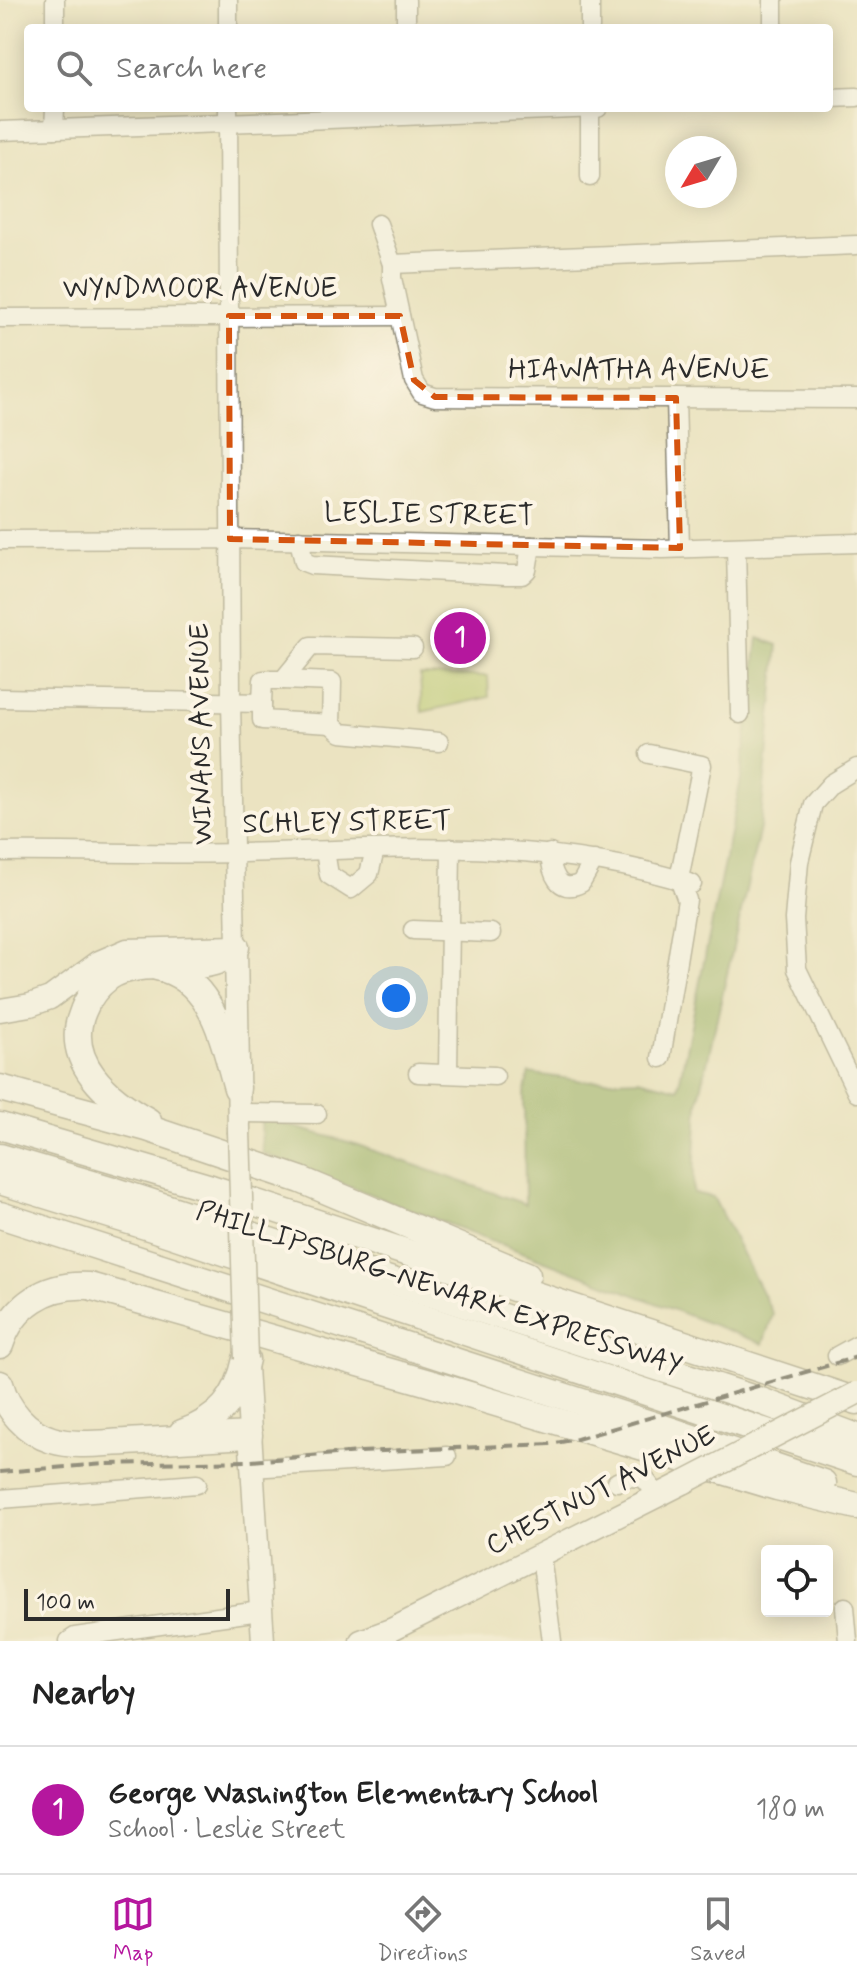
<!DOCTYPE html>
<html lang="en">
<head>
<meta charset="utf-8">
<style>
  :root { --surface:#fff; --page:#f2f2f2; --text:#222; --muted:#767676; --line:#e0e0e0; --accent:#b5179e }
  body { margin:0; font-family:Mynerve,sans-serif; background:var(--page); color:var(--text) }
  .controls { position:absolute; right:24px; bottom:24px; display:grid; overflow:hidden; border-radius:8px; box-shadow:0 4px 20px #0003 }
  .controls button { width:72px; height:72px; display:grid; place-items:center; padding:0; border:0; border-bottom:2px solid var(--line); background:var(--surface); color:var(--text); font:40px sans-serif }
  .compass { position:absolute; left:665px; top:136px; width:72px; height:72px; border-radius:50%; background:var(--surface); box-shadow:0 4px 20px #0003; rotate:232deg }
  .scale { position:absolute; left:24px; bottom:20px; width:206px; box-sizing:border-box; padding-left:8px; border:4px solid #2b2b2b; border-top:0; font-size:22px; line-height:28px; white-space:nowrap; color:#2b2b2b; -webkit-text-stroke:6px #fcf5e5; paint-order:stroke }
  .you { position:absolute; left:396px; top:998px; width:28px; height:28px; margin:-20px; border:6px solid #fff; border-radius:50%; background:#1a73e8; box-shadow:0 0 0 12px #1a73e833 }
  .badge { display:grid; place-items:center; width:52px; height:52px; border-radius:50%; background:var(--accent); color:#fff; font-size:26px; font-weight:700 }
  .pin { position:absolute; translate:-50% -50%; border:4px solid #fff; box-shadow:0 2px 8px #0006 }
  .list { margin:0; padding:0; list-style:none }
  h2 { display:flex; justify-content:space-between; align-items:center; height:104px; margin:0; padding:0 32px; font-size:34px }
  h2 small { font-size:26px; font-weight:400; color:var(--muted) }
  .list li { display:grid; grid-template-columns:52px 1fr auto; gap:24px; align-items:center; box-sizing:border-box; height:128px; padding:0 32px; border-top:2px solid var(--line) }
  .list b { display:block; font-size:30px; white-space:nowrap }
  .list p { margin:0; font-size:26px; white-space:nowrap; color:var(--muted) }
  .list em { font-size:26px; font-style:normal; color:var(--muted) }
  .icon { flex:none; width:44px; height:44px; fill:none; stroke:currentColor; stroke-width:2; stroke-linecap:round; stroke-linejoin:round }
  .map { position:relative; flex:none; width:857px; height:1641px; overflow:hidden }
  .search { position:absolute; background:var(--surface); box-shadow:0 4px 20px #0003; left:24px; right:24px; top:24px; height:88px; display:flex; align-items:center; gap:20px; box-sizing:border-box; padding:0 28px; border-radius:8px; color:var(--muted); font-size:30px }
  .sheet { height:232px; background:var(--surface) }
  nav { display:flex; justify-content:space-around; align-items:center; box-sizing:border-box; height:112px; border-top:2px solid var(--line); background:var(--surface); font-size:22px; color:var(--muted) }
  nav a { display:grid; justify-items:center; gap:4px }
  nav .on { color:var(--accent) }
  .map>svg:first-child { display:block }
</style>
</head>
<body>
<div class="map">
<svg width="857" height="1641" viewBox="0 0 857 1641">
  <rect width="100%" height="100%" fill="#fcf5e5"/>
  <filter id="ink" filterUnits="userSpaceOnUse"><feTurbulence type="fractalNoise" baseFrequency=".0125" numOctaves="2"/><feDisplacementMap in="SourceGraphic" scale="16" xChannelSelector="R" yChannelSelector="G"/><feConvolveMatrix kernelMatrix="1 2 1 2 8 2 1 2 1" color-interpolation-filters="sRGB"/></filter>
  <filter id="wash" filterUnits="userSpaceOnUse"><feTurbulence type="fractalNoise" baseFrequency=".006" numOctaves="4" result="noise"/><feDisplacementMap in="SourceGraphic" scale="32" xChannelSelector="R" yChannelSelector="G"/><feGaussianBlur stdDeviation="1.8" result="paint"/><feColorMatrix in="noise" values="0 0 0 0 0 0 0 0 0 0 0 0 0 0 0 0 0 1.4 0 .05"/><feComposite in="paint" operator="in"/></filter>
  <g filter="url(#wash)">
    <rect width="100%" height="100%" fill="#ebe3c1"/>
    <!-- green -->
    <path fill="#b4c76b" stroke="#70794b" stroke-width="2" d="M420,675L488,676L489,697L422,712Z"/>
    <!-- forest -->
    <path fill="#8fac5f" stroke="#5d6c45" stroke-width="2" d="M758,638L778,645L760,828L698,1103L693,1193L713,1197L773,1314L763,1344L262,1153L261,1118L352,1143L525,1204L524,1094L529,1073L584,1081L639,1079L678,1089L741,779Z"/>
  </g>
  <g filter="url(#ink)">
    <g fill="none" stroke-linecap="round" stroke-linejoin="round">
      <defs>
        <g id="minor">
          <path d="M55,0V28"/>
          <path d="M228,0V28"/>
          <path d="M406,0V28"/>
          <path d="M590,0V28"/>
          <path d="M773,28V0"/>
          <path d="M829,98L857,97"/>
          <path d="M228,108L231,701L236,947"/>
          <path d="M54,129L55,108"/>
          <path d="M0,131C199,124 399,117 598,108"/>
          <path d="M590,177V108"/>
          <path d="M378,224L392,264V278L414,380L422,393L435,397L857,399"/>
          <path d="M392,264L857,245"/>
          <path d="M0,318L400,316"/>
          <path d="M676,398L680,548"/>
          <path d="M0,540L230,539L663,549L857,543"/>
          <path d="M299,540L304,562L312,565L506,575H522L527,570L531,546"/>
          <path d="M736,548L740,714"/>
          <path d="M283,680L332,682L331,724L341,733L439,742"/>
          <path d="M0,698L262,703L263,680H283L311,646L413,648"/>
          <path d="M262,703V720L331,724"/>
          <path d="M649,754L702,765L679,879L687,900L661,1058"/>
          <path d="M857,768L831,784L813,804L799,862L794,919L797,969L857,1093"/>
          <path d="M325,851L329,875L351,889L369,874L375,850"/>
          <path d="M0,852C79,851 159,855 238,853C390,849 545,836 692,884"/>
          <path d="M550,853C551,872 558,895 581,883L594,860"/>
          <path d="M413,930L491,933"/>
          <path d="M418,1073L495,1076"/>
          <path d="M448,1073L451,848"/>
          <path d="M238,1113L317,1114"/>
          <path d="M837,1356L857,1345"/>
          <path d="M251,1468L447,1456"/>
          <path d="M617,1482L629,1477L644,1478L658,1496"/>
          <path d="M0,1499L197,1484"/>
          <path d="M541,1556L552,1641"/>
          <path d="M845,1607L848,1641"/>
          <path d="M69,1641L75,1637L260,1611"/>
        </g>
        <g id="major">
          <path d="M0,1010L30,1005L50,998L99,962L127,950L236,947L239,1131"/>
          <path d="M246,1367L263,1641"/>
          <path d="M361,1641L393,1629L685,1482"/>
        </g>
        <g id="highway">
          <path d="M157,967C214,979 223,1041 237,1088"/>
          <path d="M0,1088L147,1128L301,1180L527,1275"/>
          <path d="M148,1121C109,1099 62,1061 83,1011C88,998 97,986 109,977C144,953 214,981 236,947"/>
          <path d="M0,1126L211,1188L857,1401"/>
          <path d="M0,1157L113,1190L761,1401L857,1437"/>
          <path d="M0,1181L152,1228L857,1462"/>
          <path d="M0,1215L675,1432L823,1483"/>
          <path d="M0,1345C13,1305 47,1283 89,1286L429,1383L777,1487L857,1506"/>
          <path d="M0,1384C7,1410 26,1432 52,1440C75,1447 102,1443 126,1442C167,1440 208,1437 249,1435"/>
          <path d="M182,1433C219,1420 238,1398 246,1359"/>
        </g>
      </defs>
      <!-- minor casing -->
      <use href="#minor" stroke="#8b8776" stroke-width="21"/>
      <!-- major casing -->
      <use href="#major" stroke="#8b8776" stroke-width="25"/>
      <!-- highway casing -->
      <use href="#highway" stroke="#8b8776" stroke-width="29"/>
      <!-- minor -->
      <use href="#minor" stroke="#fff" stroke-width="18"/>
      <!-- major -->
      <use href="#major" stroke="#fff" stroke-width="22"/>
      <!-- highway -->
      <use href="#highway" stroke="#fff" stroke-width="26"/>
      <!-- rail -->
      <path stroke="#2b2b2b" stroke-width="4" stroke-dasharray="12 6" stroke-linecap="butt" d="M0,1472L105,1464L251,1461L360,1452L550,1444L577,1439L857,1357"/>
      <defs>
        <g id="major-bridge">
          <path d="M239,1131L246,1359"/>
          <path d="M685,1482L857,1393"/>
        </g>
      </defs>
      <!-- major-bridge casing -->
      <use href="#major-bridge" stroke="#8b8776" stroke-width="25" stroke-linecap="butt"/>
      <!-- major-bridge -->
      <use href="#major-bridge" stroke="#fff" stroke-width="22"/>
    </g>
  </g>
  <!-- marked area -->
  <path d="M0 0H857V1641H0ZM229,316H400L414,380L435,397L676,398L680,548L230,539Z" fill="#ebe3c1" fill-opacity=".55" fill-rule="evenodd"/>
  <path fill="none" stroke="#d5540f" stroke-width="6" stroke-dasharray="16 10" stroke-linejoin="round" d="M229,316H400L414,380L435,397L676,398L680,548L230,539Z"/>
  <g text-anchor="middle" dominant-baseline="central" stroke-width="8" stroke-linejoin="round" paint-order="stroke">
    <!-- street labels -->
    <g font-size="28" fill="#2b2b2b" stroke="#fcf5e5">
      <text x="200" y="289">WYNDMOOR AVENUE</text>
      <text x="639" y="370">HIAWATHA AVENUE</text>
      <text transform="translate(429 515) rotate(1)">LESLIE STREET</text>
      <text transform="translate(202 734) rotate(-91)">WINANS AVENUE</text>
      <text transform="translate(347 823) rotate(-1)">SCHLEY STREET</text>
      <text transform="translate(439 1289) rotate(18)">PHILLIPSBURG-NEWARK EXPRESSWAY</text>
      <text transform="translate(601 1491) rotate(-27)">CHESTNUT AVENUE</text>
    </g>
  </g>
</svg>
<div class="controls">
<button><svg class="icon" aria-label="locate" viewBox="0 0 24 24"><circle cx="12" cy="12" r="6"/><path d="M12 2v4M12 18v4M2 12h4M18 12h4"/></svg></button>
</div>
<svg class="compass" viewBox="-18 -18 36 36"><path d="M0-13l5 13h-10z" fill="#e53935"/><path d="M0 13l5-13h-10z" fill="#767676"/></svg>
<div class="scale">100 m</div>
<div class="you"></div>
<div class="pin badge" style="left:460px;top:638px">1</div>
<div class="search"><svg class="icon" aria-label="search" viewBox="0 0 24 24"><circle cx="10" cy="10" r="6"/><path d="M15 15l6 6"/></svg>Search here</div>
</div>
<section class="sheet">
<h2>Nearby<small></small></h2>
<ul class="list">
<li><span class="badge">1</span><div><b>George Washington Elementary School</b><p>School · Leslie Street</p></div><em>180 m</em></li>
</ul>
</section>
<nav>
<a class="on"><svg class="icon" aria-label="map" viewBox="0 0 24 24"><path d="M3 6l6-2 6 2 6-2v14l-6 2-6-2-6 2zM9 4v14M15 6v14"/></svg>Map</a>
<a><svg class="icon" aria-label="directions" viewBox="0 0 24 24"><path d="M12 3l9 9-9 9-9-9zM9 14v-3h6M13 9l2 2-2 2"/></svg>Directions</a>
<a><svg class="icon" aria-label="saved" viewBox="0 0 24 24"><path d="M7 4h10v16l-5-4-5 4z"/></svg>Saved</a>
</nav>
</body>
</html>
